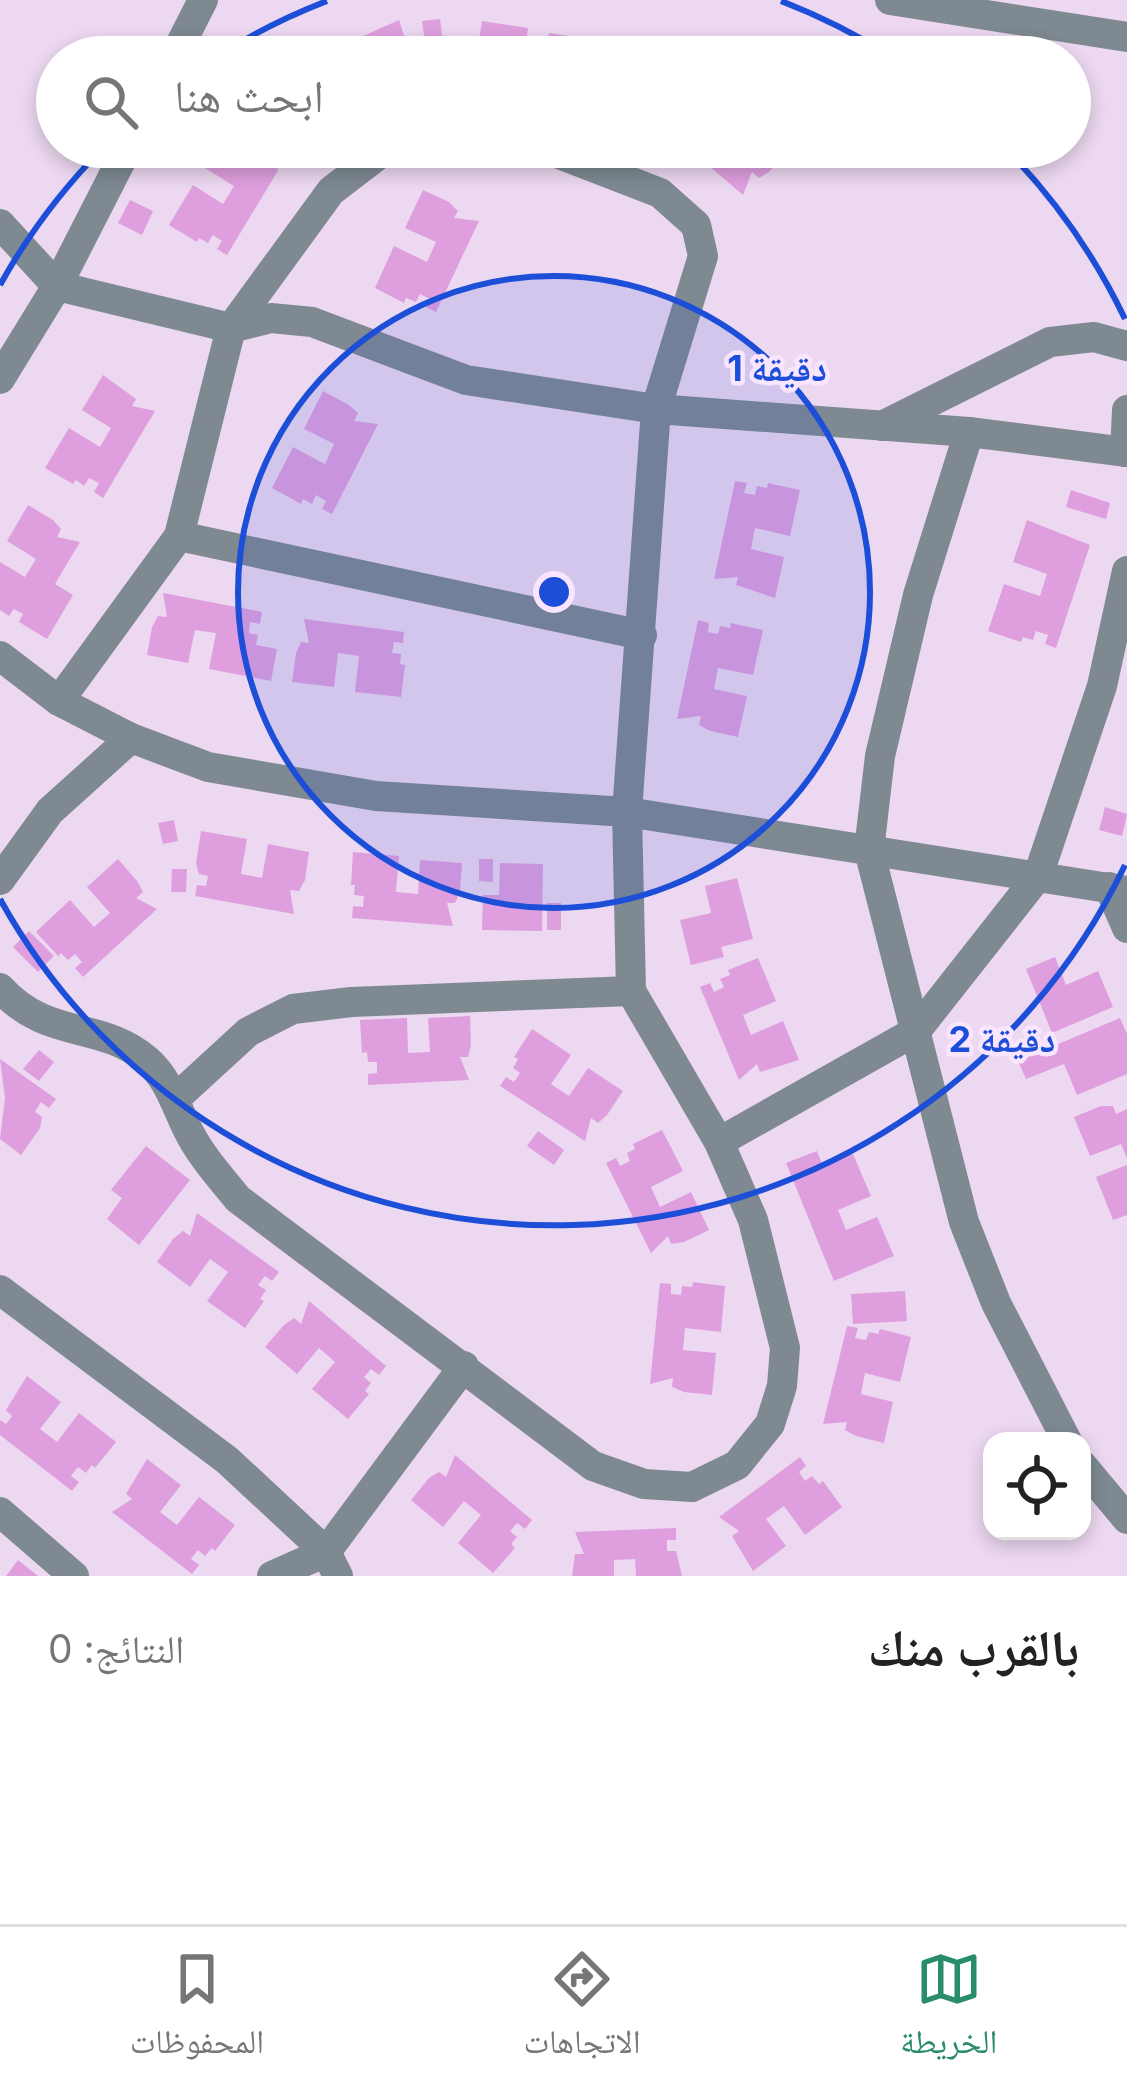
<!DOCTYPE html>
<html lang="ar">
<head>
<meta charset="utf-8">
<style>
  :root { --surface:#fff; --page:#f6f6f6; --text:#222; --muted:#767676; --line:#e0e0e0; --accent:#288d68 }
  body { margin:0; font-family:Inter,"Noto Naskh Arabic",sans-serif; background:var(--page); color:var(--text); direction:rtl }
  .controls { position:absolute; right:36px; bottom:36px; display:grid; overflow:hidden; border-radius:24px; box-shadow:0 6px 18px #0003 }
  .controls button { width:108px; height:108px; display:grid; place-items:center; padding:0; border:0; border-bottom:3px solid var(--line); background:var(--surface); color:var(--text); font:60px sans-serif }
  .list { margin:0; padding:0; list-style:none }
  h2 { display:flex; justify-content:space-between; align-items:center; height:156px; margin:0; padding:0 48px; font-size:51px }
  h2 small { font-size:39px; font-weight:400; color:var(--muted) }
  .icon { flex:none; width:66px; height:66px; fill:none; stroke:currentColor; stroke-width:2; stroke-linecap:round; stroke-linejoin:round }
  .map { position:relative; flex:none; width:1127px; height:1576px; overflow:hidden; direction:ltr }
  .search { position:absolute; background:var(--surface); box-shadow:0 6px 18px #0003; left:36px; right:36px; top:36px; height:132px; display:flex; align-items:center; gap:30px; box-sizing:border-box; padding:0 42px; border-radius:66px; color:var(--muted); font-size:45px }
  .sheet { height:348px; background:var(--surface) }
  nav { display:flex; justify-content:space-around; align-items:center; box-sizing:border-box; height:168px; border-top:3px solid var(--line); background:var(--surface); font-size:33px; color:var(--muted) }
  nav a { display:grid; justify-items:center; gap:6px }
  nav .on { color:var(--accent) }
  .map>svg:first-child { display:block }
</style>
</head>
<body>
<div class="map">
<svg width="1127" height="1576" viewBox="0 0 1127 1576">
  <rect width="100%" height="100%" fill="#ecd8f1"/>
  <!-- building -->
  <g fill="#df9fdf">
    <path d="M440,19L445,57H427L422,21Z"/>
    <path d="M399,20L411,57H370L361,37Z"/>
    <path d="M482,21L528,28L524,57L477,53Z"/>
    <path d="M549,33L590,39L588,57H545Z"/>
    <path d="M340,43L346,57H309Z"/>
    <path d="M218,147H251L260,156L255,163L279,169L227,255L217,249L222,241L213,235L208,243L199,238L197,242L169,225L193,185L223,204L234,186L205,168Z"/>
    <path d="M687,147H785L788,149L769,172L759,178L752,172L743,195Z"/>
    <path d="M423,190L449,202L458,211L454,218L479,221L436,312L426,307L430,299L420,294L416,302L406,298L404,303L375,288L394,246L427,262L436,242L405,228Z"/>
    <path d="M130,200L153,211L142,235L118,223Z"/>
    <path d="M103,375L136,399L132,406L155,411L103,498L94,492L99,483L89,478L84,486L76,480L73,484L45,468L69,428L100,447L111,428L82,410Z"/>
    <path d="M323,391L349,405L358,413L354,421L378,424L332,514L322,509L326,501L316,495L312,504L303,499L301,504L272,488L293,447L325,464L334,444L304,429Z"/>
    <path d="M735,481L747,483L744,493L755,495L757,486L767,488L768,483L800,490L790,536L755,528L751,549L784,557L775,598L736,585L738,577L714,579Z"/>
    <path d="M1071,490L1110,503L1106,519L1066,507Z"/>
    <path d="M28,505L53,520L61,529L57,537L80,542L55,584L73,595L47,639L19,622L23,614L14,609L9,616L0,610V562L25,577L36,559L7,541Z"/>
    <path d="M1027,520L1090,545L1056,648L1045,644L1048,635L1036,631L1033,640L1023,637L1021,642L988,631L1004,584L1040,596L1047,574L1013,562Z"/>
    <path d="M163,593L262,612L260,624L250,622L249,633L258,635L256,645L277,649L271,681L209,669L216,633L195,630L188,663L147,655L152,627L158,616L167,617Z"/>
    <path d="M304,619L404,632L403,643L394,642L392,653L401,654L400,664L405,665L401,697L355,692L359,656L338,653L334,687L292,682L296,653L301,642L309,643Z"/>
    <path d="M698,620L709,623L708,632L718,634L720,626L730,628L731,623L763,630L753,675L718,668L714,689L747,696L738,737L710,731L699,725L701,716L677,719Z"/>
    <path d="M1105,807L1127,814L1122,836L1099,830Z"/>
    <path d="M174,820L178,841L163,844L158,823Z"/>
    <path d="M201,831L247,839L241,874L262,878L268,844L309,852L305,880L299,891L290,890L294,914L195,896L197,885L206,886L208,876L199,874L196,863Z"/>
    <path d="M353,852L399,856L396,892L418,894L420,860L462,863L460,892L455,903H447L453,926L352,918L353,906L363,907L364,896L354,895L355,885H351Z"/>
    <path d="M118,859L137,881L143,892L136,898L157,909L83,977L75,968L82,962L75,954L68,960L61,953L58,956L36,932L70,900L94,927L110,913L87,887Z"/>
    <path d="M479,859H493V882L479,881Z"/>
    <path d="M500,863L543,864L542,931L482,930L483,895H499Z"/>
    <path d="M172,869H187L186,892H171Z"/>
    <path d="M737,878L753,939L721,947L724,957L691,965L680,920L711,913L705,886Z"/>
    <rect x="547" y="903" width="14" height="27"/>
    <path d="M29,931L54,956L38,972L13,947Z"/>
    <path d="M1055,957L1066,985L1098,971L1113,1007L1052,1033L1026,969Z"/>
    <path d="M758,958L776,1001L743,1015L751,1035L783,1021L799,1060L760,1072L757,1064L739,1080L700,987L710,983L714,992L724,987L720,979L730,975L728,970Z"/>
    <path d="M470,1016L471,1045L468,1057H460L469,1080L368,1085V1074L377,1073V1062H368L367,1052L362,1053L360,1020L407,1018L408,1053L430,1052L428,1018Z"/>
    <path d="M1120,1018L1127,1034V1074L1077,1095L1064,1064L1026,1079L1018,1061Z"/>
    <path d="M532,1029L571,1055L551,1084L569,1096L588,1068L623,1091L607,1115L598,1123L591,1118L585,1141L500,1086L506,1077L514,1082L520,1073L513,1068L518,1059L514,1057Z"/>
    <path d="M39,1050L54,1062L39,1081L23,1069Z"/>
    <path d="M0,1059L56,1099L49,1108L41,1102L35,1112L42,1117L40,1128L21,1155L0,1139L5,1098Z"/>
    <path d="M1101,1106H1113L1116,1114L1127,1109V1158L1121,1144L1090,1156L1074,1117Z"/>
    <path d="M662,1130L683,1171L651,1187L660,1207L691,1192L709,1230L684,1242L671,1244L668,1236L651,1253L606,1163L616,1158L620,1166L630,1161L627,1153L635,1149L633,1144Z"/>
    <path d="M538,1131L564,1150L554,1165L527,1146Z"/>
    <path d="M146,1146L190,1180L139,1245L107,1219L122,1198L111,1190Z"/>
    <path d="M817,1151L823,1166L853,1154L871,1196L838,1210L846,1230L877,1217L894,1256L834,1281L786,1163Z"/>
    <path d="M1127,1165V1215L1113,1220L1096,1177Z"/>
    <path d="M197,1213L279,1272L272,1281L265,1276L258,1285L266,1290L260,1299L264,1301L245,1328L207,1301L228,1272L210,1259L190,1287L157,1262L173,1239L183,1231L190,1236Z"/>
    <path d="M693,1282L725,1286L721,1332L685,1328L683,1350L716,1353L712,1395L684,1392L672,1387L673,1378L650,1384L660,1283L671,1284V1294L681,1295L682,1286L692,1287Z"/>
    <path d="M905,1291L907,1321L853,1324L851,1294Z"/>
    <path d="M309,1301L386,1366L379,1375L371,1369L364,1377L371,1383L365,1391L369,1394L348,1419L312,1389L335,1362L319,1348L297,1374L265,1347L284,1325L294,1318L301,1324Z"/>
    <path d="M847,1326L858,1328L855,1338L866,1340L869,1332L878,1334L880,1329L911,1337L900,1382L865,1373L861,1394L893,1402L884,1443L856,1436L845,1430L847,1422L823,1424Z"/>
    <path d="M27,1376L61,1402L40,1429L57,1442L79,1413L116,1442L95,1468L92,1465L86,1473L78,1467L71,1476L79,1482L72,1491L0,1435V1420L6,1424L12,1416L6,1410Z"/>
    <path d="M455,1455L532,1520L525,1529L517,1523L510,1531L517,1537L511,1544L515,1548L493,1573L458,1543L481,1515L464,1501L443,1527L411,1500L429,1478L439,1472L446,1477Z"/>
    <path d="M800,1457L806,1466L799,1472L805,1481L812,1476L819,1484L823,1481L842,1507L805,1535L784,1506L766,1519L786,1546L753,1571L732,1536L739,1531L719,1517Z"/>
    <path d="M147,1459L181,1485L160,1512L177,1525L199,1497L235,1525L215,1551L212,1548L205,1556L198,1550L191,1559L199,1565L192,1574L112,1512L132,1499L126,1494Z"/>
    <path d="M676,1528V1540H667V1551H676L682,1576H636L635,1559L614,1560V1576H572L575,1554H584L575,1532Z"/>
    <path d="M18,1560L38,1576H6Z"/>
  </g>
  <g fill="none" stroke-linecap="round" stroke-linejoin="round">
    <!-- minor -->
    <g stroke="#7e8991" stroke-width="30">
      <path d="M890,0L1127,37"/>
      <path d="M174,57L203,0"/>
      <path d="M0,224L57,286L231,328L271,318L312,322L466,380L656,409L969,432L1127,452"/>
      <path d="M0,379L57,286L128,147"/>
      <path d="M882,426L1050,342L1094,337L1127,346"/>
      <path d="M969,432L918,595L880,756L869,850L964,1222L996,1303L1067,1441"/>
      <path d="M1125,452L1127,410"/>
      <path d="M179,536L642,635"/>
      <path d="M0,656L59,701L131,738L208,767L376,796L627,812L1127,891"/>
      <path d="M59,701L179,536L231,328L331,191L378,155L400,147"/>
      <path d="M0,880L50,811L131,738"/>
      <path d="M1109,887L1127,928"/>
      <path d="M0,988C48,1041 101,1020 147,1060C169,1079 176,1107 189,1132C201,1156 221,1178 238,1199L593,1466L644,1484L692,1487L737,1465L770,1424L782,1386L785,1348L753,1220L719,1142L631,991L627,812L656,409L703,256L696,225L660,193L541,147"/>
      <path d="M175,1099L248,1032L293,1009L351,1002L631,991"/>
      <path d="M719,1142L916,1031L1038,876L1102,686L1127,571"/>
      <path d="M0,1290L227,1460L326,1552L338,1576"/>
      <path d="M1082,1465L1127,1519"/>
      <path d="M0,1512L74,1576"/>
      <path d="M272,1576L326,1552L464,1366"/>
    </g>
  </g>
  <!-- distance rings -->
  <circle cx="554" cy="592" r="316" fill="#1d4ed8" fill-opacity=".12"/>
  <g fill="none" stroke="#1d4ed8" stroke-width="6">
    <circle cx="554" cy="592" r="316"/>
    <path d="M1125 865A633 633 0 0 1 0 899M0 285A633 633 0 0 1 103 148M219 55A633 633 0 0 1 327 1M781 1A633 633 0 0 1 889 55M1005 148A633 633 0 0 1 1125 319"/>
  </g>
  <circle cx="554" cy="592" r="18" fill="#1d4ed8" stroke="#f9e5fe" stroke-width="6"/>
  <g font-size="36" text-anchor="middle" font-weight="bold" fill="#1d4ed8" stroke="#f9e5fe" stroke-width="9" stroke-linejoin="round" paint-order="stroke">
    <text x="777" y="381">1 دقيقة</text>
    <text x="1002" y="1052">2 دقيقة</text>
  </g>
</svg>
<div class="controls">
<button><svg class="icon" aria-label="locate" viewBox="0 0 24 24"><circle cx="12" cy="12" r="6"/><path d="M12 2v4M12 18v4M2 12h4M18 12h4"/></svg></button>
</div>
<div class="search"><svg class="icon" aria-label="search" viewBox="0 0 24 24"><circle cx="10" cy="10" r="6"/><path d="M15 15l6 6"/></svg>ابحث هنا</div>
</div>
<section class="sheet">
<h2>بالقرب منك<small>النتائج: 0</small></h2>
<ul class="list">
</ul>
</section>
<nav>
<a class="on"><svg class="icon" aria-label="map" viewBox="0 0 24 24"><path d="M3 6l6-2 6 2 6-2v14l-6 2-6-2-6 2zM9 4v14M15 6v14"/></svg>الخريطة</a>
<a><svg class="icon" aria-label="directions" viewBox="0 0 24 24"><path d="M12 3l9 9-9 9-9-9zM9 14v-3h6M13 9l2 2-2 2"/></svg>الاتجاهات</a>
<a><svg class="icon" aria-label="saved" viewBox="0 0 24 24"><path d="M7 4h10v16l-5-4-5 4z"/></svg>المحفوظات</a>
</nav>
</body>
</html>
